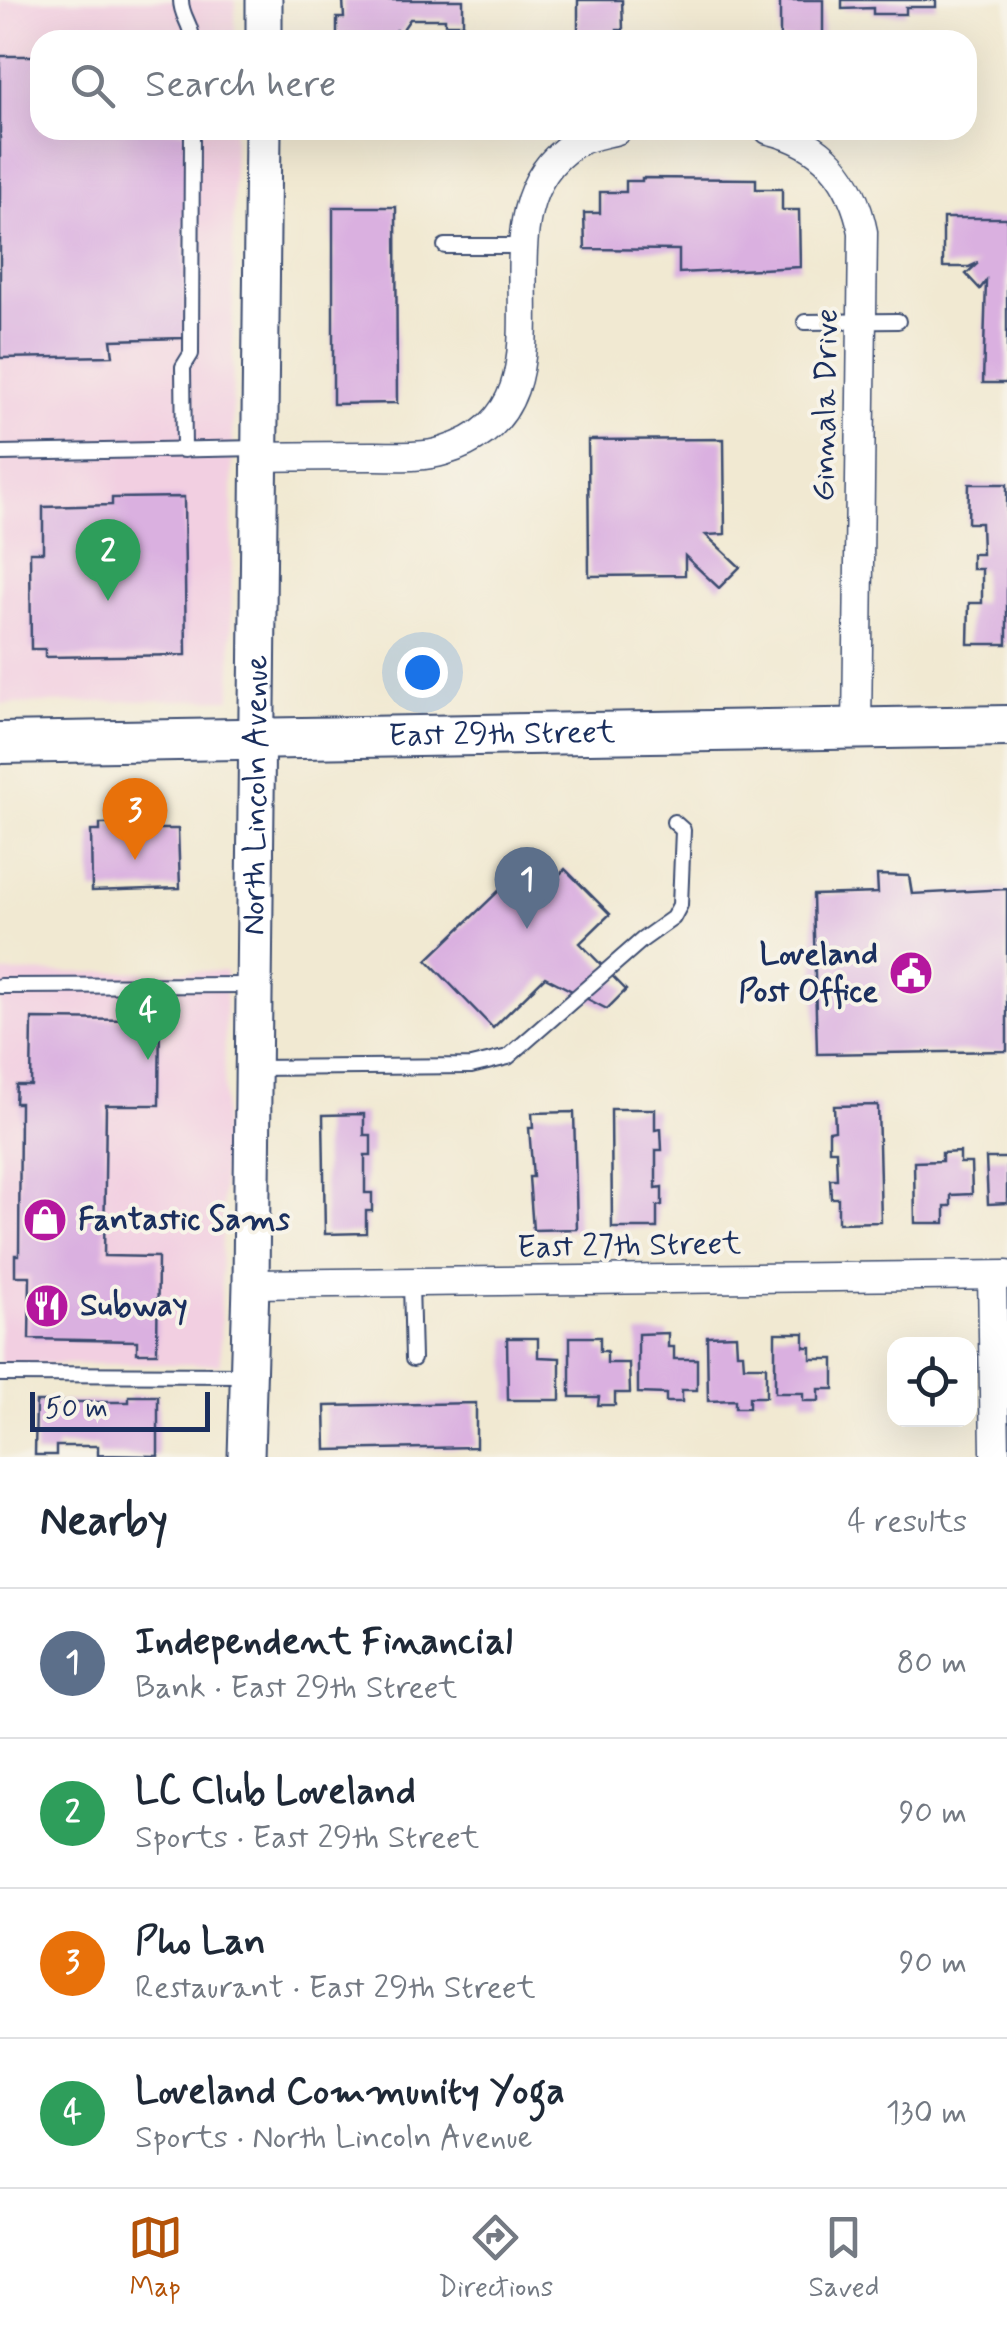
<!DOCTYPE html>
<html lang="en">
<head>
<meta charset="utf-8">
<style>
  :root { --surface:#fff; --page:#f2f2f3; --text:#1f2937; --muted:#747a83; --line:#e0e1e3; --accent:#b45309 }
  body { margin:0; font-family:Mynerve,sans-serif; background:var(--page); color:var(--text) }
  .controls { position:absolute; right:30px; bottom:30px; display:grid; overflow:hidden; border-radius:20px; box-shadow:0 10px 40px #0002 }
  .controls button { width:90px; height:90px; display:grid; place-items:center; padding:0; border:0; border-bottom:2px solid var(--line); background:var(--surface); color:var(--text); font:50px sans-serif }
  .scale { position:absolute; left:30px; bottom:25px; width:180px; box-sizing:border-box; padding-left:10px; border:5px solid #1b2f5e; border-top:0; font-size:28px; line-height:35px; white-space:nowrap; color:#1b2f5e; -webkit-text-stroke:8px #f7f3e8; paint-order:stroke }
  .you { position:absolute; left:422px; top:672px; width:35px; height:35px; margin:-25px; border:8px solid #fff; border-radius:50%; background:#1a73e8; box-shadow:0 0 0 15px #1a73e833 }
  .badge { display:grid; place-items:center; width:65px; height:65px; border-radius:50%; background:var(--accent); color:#fff; font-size:32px; font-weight:700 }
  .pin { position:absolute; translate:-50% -82px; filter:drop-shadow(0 2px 5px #0008) }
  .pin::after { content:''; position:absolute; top:52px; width:35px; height:30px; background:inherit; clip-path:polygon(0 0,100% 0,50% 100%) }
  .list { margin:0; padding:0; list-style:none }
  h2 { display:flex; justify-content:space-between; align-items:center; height:130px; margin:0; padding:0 40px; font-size:42px }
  h2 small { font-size:32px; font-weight:400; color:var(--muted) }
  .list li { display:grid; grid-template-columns:65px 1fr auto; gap:30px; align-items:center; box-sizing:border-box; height:150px; padding:0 40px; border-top:2px solid var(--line) }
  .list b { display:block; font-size:38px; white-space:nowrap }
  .list p { margin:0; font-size:32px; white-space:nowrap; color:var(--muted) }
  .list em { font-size:32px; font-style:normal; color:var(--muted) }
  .icon { flex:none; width:55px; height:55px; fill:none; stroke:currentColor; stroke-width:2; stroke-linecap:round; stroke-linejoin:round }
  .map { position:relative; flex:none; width:1007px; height:1457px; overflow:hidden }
  .search { position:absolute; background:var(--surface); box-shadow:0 10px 40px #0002; left:30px; right:30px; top:30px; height:110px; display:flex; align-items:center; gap:25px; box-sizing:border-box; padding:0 35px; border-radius:30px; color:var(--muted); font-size:38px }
  .sheet { height:730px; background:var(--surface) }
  nav { display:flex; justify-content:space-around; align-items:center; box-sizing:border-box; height:140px; border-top:2px solid var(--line); background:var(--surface); font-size:28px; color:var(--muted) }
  nav a { display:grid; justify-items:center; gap:5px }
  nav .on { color:var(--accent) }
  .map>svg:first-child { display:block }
</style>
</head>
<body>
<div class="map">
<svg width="1007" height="1457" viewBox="0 0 1007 1457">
  <rect width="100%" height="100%" fill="#f7f3e8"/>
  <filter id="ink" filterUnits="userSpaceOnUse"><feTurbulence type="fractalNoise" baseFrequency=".01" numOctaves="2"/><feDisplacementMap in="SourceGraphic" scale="20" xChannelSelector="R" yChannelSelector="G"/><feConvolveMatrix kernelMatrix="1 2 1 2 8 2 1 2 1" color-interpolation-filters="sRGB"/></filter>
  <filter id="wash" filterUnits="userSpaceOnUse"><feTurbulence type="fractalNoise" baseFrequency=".0048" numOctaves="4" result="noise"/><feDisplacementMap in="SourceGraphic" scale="40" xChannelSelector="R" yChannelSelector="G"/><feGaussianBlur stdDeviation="2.25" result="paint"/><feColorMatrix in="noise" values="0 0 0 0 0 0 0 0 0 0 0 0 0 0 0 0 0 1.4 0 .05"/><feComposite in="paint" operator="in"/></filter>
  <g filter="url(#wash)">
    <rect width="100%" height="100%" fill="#f1e9d2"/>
    <!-- built -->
    <g fill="#f2cfe1">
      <path d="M0,0H235V40H40V130H234L231,699L0,704Z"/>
      <path d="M226,971L220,1364H0V973Z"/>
    </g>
    <g id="blocks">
      <!-- building -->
      <g fill="#dab0e0">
        <path d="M343,0H463V24H445V19H410L399,35L397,32V40H337V18H344Z"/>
        <path d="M578,0H622L623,30H617V40H578Z"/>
        <rect x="780" y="0" width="43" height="40"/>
        <path d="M842,0H936V7H906V14H873V8L842,9Z"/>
        <path d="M0,56H40V130H185L184,338L111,340L113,356L0,358Z"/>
        <path d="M642,178L756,179V189H782V210H799L800,267L679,273V250L585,249L584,213H600V192H626V181H642Z"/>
        <path d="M333,207H396L397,403L333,404Z"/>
        <path d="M943,218H1007V383H983L986,281L980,289L966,274L978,263L969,267H943Z"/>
        <path d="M724,439L725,534L706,535L740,567L719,588L685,556V575L589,576L588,440Z"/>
        <path d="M969,484H1007V644H968L969,603H982V569H972V554H982L981,523H968Z"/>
        <path d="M184,497L186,655L45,657V649H31L30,552H43V507L112,505V498Z"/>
        <path d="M159,823V829H178L180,888L92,891L91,831H100V824Z"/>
        <path d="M534,857L555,879L565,869L610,914L580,943L626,990L607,1009L545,977L493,1028L427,960Z"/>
        <path d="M877,875L909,876L912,894L1007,889V1051L817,1054L813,895L878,893Z"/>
        <path d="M143,1009L160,1010L159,1105H106L104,1256L158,1257L157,1353H137V1341L29,1339L30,1276H15V1255H19L20,1103H15L16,1085H31L32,1019L143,1020Z"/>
        <path d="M878,1105L881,1222L838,1223V1198H831L830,1179H837L836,1150H829V1131L835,1130L834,1106Z"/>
        <path d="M611,1109H655V1130L661,1129L662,1150H656V1188L662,1187V1205L657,1206V1228H612Z"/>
        <path d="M574,1112L577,1229L533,1230L529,1177H533L529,1128H533L532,1113Z"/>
        <path d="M364,1114V1135H371V1155H365V1193H372V1211H366V1233L325,1234L323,1115Z"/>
        <path d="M960,1152V1163H971L972,1194L951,1195V1206H945V1223H915L914,1162L942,1161V1153Z"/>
        <path d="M986,1158H1007V1203L988,1204Z"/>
        <path d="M668,1333V1347H674V1359H697V1390H682V1402H666V1394L638,1393V1334Z"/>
        <path d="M775,1333H804V1347H811V1359H834V1389H819V1401H803V1393H775Z"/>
        <path d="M736,1335L737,1353H743L744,1366H766V1397H749V1408H735V1400L708,1401L707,1336Z"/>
        <path d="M570,1337H600V1351H607V1363H629L630,1393H615V1405H598L599,1397H570Z"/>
        <path d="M507,1338H538V1357L560,1358V1400H508Z"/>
        <path d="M129,1396H158V1456L98,1455V1446H56V1455H35L36,1402H129Z"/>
        <path d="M476,1403V1447L326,1450L325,1406Z"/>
      </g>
    </g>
  </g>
  <g filter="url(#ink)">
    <use href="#blocks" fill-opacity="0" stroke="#3b4b6f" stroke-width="2.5"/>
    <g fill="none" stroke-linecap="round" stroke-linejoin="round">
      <defs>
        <g id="service">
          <path d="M181,0C181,17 192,24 192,40"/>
          <path d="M445,246H523"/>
          <path d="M805,322L898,321"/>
          <path d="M184,450L183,367L191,354L192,130"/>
          <path d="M0,453L259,448"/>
          <path d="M0,986L254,985"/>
          <path d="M253,1068L471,1066L508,1057L642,940L673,918L680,905L683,830L674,822"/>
          <path d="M411,1284L413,1359"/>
          <path d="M0,1374L248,1375"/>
        </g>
        <g id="minor">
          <path d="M769,130C824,143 852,178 863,232L857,729"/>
          <path d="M260,457C298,456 336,456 375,456C397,456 422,458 444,451C595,405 460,217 574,144C586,136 603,134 617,130"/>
          <path d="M992,1276L995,1452"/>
          <path d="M251,1284L1007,1275"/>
        </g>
        <g id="tertiary">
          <path d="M264,40V0"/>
          <path id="s1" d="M246,1457L251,1284L263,130"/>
        </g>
        <g id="secondary">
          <path id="s2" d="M0,743L1007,726"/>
        </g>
      </defs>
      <!-- service casing -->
      <use href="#service" stroke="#3b4b6f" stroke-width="18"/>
      <!-- minor casing -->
      <use href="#minor" stroke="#3b4b6f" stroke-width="31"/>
      <!-- tertiary casing -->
      <use href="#tertiary" stroke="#3b4b6f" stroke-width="39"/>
      <!-- secondary casing -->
      <use href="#secondary" stroke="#3b4b6f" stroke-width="44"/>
      <!-- service -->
      <use href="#service" stroke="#fff" stroke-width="14"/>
      <!-- minor -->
      <use href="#minor" stroke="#fff" stroke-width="28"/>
      <!-- tertiary -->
      <use href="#tertiary" stroke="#fff" stroke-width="35"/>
      <!-- secondary -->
      <use href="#secondary" stroke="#fff" stroke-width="40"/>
    </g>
  </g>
  <!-- icons -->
  <defs>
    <symbol id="civic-disc" viewBox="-11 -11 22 22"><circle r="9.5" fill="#b5179e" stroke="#f7f3e8"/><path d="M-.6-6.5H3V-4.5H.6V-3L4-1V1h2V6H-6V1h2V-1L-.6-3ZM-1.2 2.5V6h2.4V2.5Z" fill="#fff"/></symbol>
    <symbol id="shop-disc" viewBox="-11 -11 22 22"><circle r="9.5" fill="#b5179e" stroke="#f7f3e8"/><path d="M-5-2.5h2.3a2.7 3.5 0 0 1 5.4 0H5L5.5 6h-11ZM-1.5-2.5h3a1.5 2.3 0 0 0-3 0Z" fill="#fff"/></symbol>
    <symbol id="restaurant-disc" viewBox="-11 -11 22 22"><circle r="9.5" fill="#b5179e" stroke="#f7f3e8"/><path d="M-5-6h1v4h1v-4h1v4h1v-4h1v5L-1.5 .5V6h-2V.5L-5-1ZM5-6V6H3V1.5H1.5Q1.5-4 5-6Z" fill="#fff"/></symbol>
  </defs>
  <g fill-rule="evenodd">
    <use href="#civic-disc" x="886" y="948" width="50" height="50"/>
    <use href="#shop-disc" x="20" y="1195" width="50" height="50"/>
    <use href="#restaurant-disc" x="22" y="1281" width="50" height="50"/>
  </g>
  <g text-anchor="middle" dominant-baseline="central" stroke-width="8" stroke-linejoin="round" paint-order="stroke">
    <!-- street labels -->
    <g font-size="32" fill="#1b2f5e" stroke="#f7f3e8">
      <text transform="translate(826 405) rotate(-89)">Ginnala Drive</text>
      <text stroke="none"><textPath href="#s2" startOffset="502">East 29th Street</textPath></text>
      <text stroke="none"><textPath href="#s1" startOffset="662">North Lincoln Avenue</textPath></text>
      <text transform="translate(629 1246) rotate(-1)">East 27th Street</text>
    </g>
    <!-- poi labels -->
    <g font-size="32" font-weight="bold" fill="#1b2f5e" stroke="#f7f3e8" text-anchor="start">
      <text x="878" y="955" text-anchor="end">Loveland<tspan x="878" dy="37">Post Office</tspan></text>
      <text x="78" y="1220">Fantastic Sams</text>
      <text x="80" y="1306">Subway</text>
    </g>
  </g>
</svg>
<div class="controls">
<button><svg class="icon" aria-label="locate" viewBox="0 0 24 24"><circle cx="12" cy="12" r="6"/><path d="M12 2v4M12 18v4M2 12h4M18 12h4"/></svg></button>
</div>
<div class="scale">50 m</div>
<div class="you"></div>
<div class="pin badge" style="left:527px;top:929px;background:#5c6f8a">1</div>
<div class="pin badge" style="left:108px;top:601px;background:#2e9e5b">2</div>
<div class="pin badge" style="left:135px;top:860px;background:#e8710a">3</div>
<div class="pin badge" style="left:148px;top:1060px;background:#2e9e5b">4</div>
<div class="search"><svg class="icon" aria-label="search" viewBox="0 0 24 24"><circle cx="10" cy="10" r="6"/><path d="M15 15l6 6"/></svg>Search here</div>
</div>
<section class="sheet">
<h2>Nearby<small>4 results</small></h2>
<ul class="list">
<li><span class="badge" style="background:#5c6f8a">1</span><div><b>Independent Financial</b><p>Bank · East 29th Street</p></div><em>80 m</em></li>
<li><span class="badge" style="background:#2e9e5b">2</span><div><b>LC Club Loveland</b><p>Sports · East 29th Street</p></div><em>90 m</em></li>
<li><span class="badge" style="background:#e8710a">3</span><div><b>Pho Lan</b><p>Restaurant · East 29th Street</p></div><em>90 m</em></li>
<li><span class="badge" style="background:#2e9e5b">4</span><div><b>Loveland Community Yoga</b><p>Sports · North Lincoln Avenue</p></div><em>130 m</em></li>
</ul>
</section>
<nav>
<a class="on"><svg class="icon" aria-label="map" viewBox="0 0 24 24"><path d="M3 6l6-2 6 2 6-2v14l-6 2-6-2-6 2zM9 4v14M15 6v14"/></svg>Map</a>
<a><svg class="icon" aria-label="directions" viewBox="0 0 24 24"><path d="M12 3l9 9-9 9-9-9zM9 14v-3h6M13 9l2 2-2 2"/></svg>Directions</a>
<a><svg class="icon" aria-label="saved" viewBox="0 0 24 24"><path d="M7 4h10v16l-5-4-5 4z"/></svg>Saved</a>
</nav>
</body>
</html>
